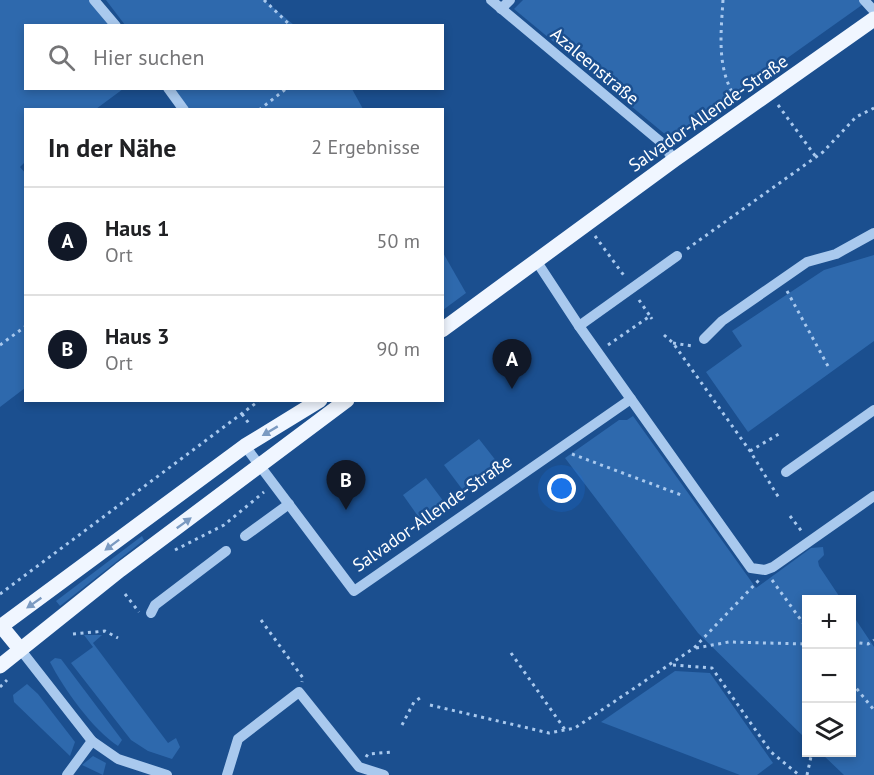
<!DOCTYPE html>
<html lang="de">
<head>
<meta charset="utf-8">
<style>
  :root { --surface:#fff; --page:#f6f6f6; --text:#202124; --muted:#757577; --line:#e0e0e0; --accent:#111827 }
  body { margin:0; font-family:"PT Sans",sans-serif; background:var(--page); color:var(--text) }
  .controls { position:absolute; right:18px; bottom:18px; display:grid; overflow:hidden; border-radius:0px; box-shadow:0 3px 9px #0003 }
  .controls button { width:54px; height:54px; display:grid; place-items:center; padding:0; border:0; border-bottom:2px solid var(--line); background:var(--surface); color:var(--text); font:30px sans-serif }
  .you { position:absolute; left:562px; top:489px; width:21px; height:21px; margin:-15px; border:4px solid #fff; border-radius:50%; background:#1a73e8; box-shadow:0 0 0 9px #1a73e833 }
  .badge { display:grid; place-items:center; width:39px; height:39px; border-radius:50%; background:var(--accent); color:#fff; font-size:20px; font-weight:700 }
  .pin { position:absolute; translate:-50% -50px; filter:drop-shadow(0 2px 3px #0008) }
  .pin::after { content:''; position:absolute; top:32px; width:21px; height:18px; background:inherit; clip-path:polygon(0 0,100% 0,50% 100%) }
  .list { margin:0; padding:0; list-style:none }
  h2 { display:flex; justify-content:space-between; align-items:center; height:78px; margin:0; padding:0 24px; font-size:26px }
  h2 small { font-size:20px; font-weight:400; color:var(--muted) }
  .list li { display:grid; grid-template-columns:39px 1fr auto; gap:18px; align-items:center; box-sizing:border-box; height:108px; padding:0 24px; border-top:2px solid var(--line) }
  .list b { display:block; font-size:22px; white-space:nowrap }
  .list p { margin:0; font-size:20px; white-space:nowrap; color:var(--muted) }
  .list em { font-size:20px; font-style:normal; color:var(--muted) }
  .icon { flex:none; width:33px; height:33px; fill:none; stroke:currentColor; stroke-width:2; stroke-linecap:round; stroke-linejoin:round }
  .map { position:relative; flex:none; width:874px; height:775px; overflow:hidden }
  .search { position:absolute; background:var(--surface); box-shadow:0 3px 9px #0003; left:24px; top:24px; width:420px; height:66px; display:flex; align-items:center; gap:15px; box-sizing:border-box; padding:0 21px; border-radius:0px; color:var(--muted); font-size:22px }
  .panel { position:absolute; background:var(--surface); box-shadow:0 3px 9px #0003; left:24px; top:108px; width:420px; height:294px; border-radius:0px }
  .map>svg:first-child { display:block }
</style>
</head>
<body>
<div class="map">
<svg width="874" height="775" viewBox="0 0 874 775">
  <rect width="100%" height="100%" fill="#1b4f8f"/>
  <!-- green -->
  <g fill="#2e69ad">
    <path d="M0,0H94L114,25L26,26V88L123,89L96,109L26,110L25,162L20,167L26,174L25,388L0,407Z"/>
    <path d="M106,0H264L294,25H125Z"/>
    <path d="M523,0H869L672,140L514,9Z"/>
    <path d="M173,89H352L363,109H189Z"/>
    <path d="M442,251L466,293L443,310H442Z"/>
    <path d="M874,255V341L748,432L706,372L742,346L732,331L824,270Z"/>
    <path d="M633,416L756,588L811,548L823,547L824,555L818,561L819,566L841,599L806,600V739L698,633L565,458L619,420H627Z"/>
    <path d="M479,439L497,462L462,489L444,465Z"/>
    <path d="M426,478L444,502L420,519L403,495Z"/>
    <path d="M142,536L144,540L60,606L56,601Z"/>
    <path d="M852,614L874,647V775H844L821,753L852,752Z"/>
    <path d="M84,635H102L93,643L168,743L176,738L180,747L172,759L148,751L131,740L71,663L93,647Z"/>
    <path d="M55,658L61,659L122,740L118,746C93,730 63,688 50,662Z"/>
    <path d="M675,671L710,673L773,763L757,775H740L601,722Z"/>
    <path d="M27,684L38,694L75,742L70,756L14,702L13,695Z"/>
    <path d="M93,756L106,763L103,775L82,765Z"/>
  </g>
  <g fill="none" stroke-linecap="round" stroke-linejoin="round">
    <!-- path -->
    <g stroke="#a9c9ee" stroke-width="3" stroke-dasharray="3 4.5" stroke-linecap="butt">
      <path d="M264,0L291,26"/>
      <path d="M723,0C721,34 716,70 737,100"/>
      <path d="M778,105L816,157"/>
      <path d="M259,110L287,88"/>
      <path d="M595,236L625,277"/>
      <path d="M687,249L823,152L856,117L874,108"/>
      <path d="M787,291L829,368"/>
      <path d="M639,300L650,316"/>
      <path d="M664,335L673,343L750,451L779,498"/>
      <path d="M673,343L692,346"/>
      <path d="M0,345L26,326"/>
      <path d="M608,345L650,316L652,319"/>
      <path d="M242,414L250,425"/>
      <path d="M750,451L779,434"/>
      <path d="M572,454L684,496"/>
      <path d="M790,516L803,533"/>
      <path d="M175,550L224,525L264,492"/>
      <path d="M772,580L806,627"/>
      <path d="M0,594L260,400"/>
      <path d="M125,594L139,612"/>
      <path d="M261,620L303,678L302,682"/>
      <path d="M73,634L105,631L118,638"/>
      <path d="M852,642L868,644L874,640"/>
      <path d="M696,648L729,642L806,644"/>
      <path d="M511,653L566,731"/>
      <path d="M673,665L712,668L771,752L799,775"/>
      <path d="M852,683L874,710"/>
      <path d="M0,687L7,680"/>
      <path d="M430,705L549,733L575,728L694,648L759,580"/>
      <path d="M402,725L414,702L423,696"/>
      <path d="M366,757L368,754L392,752"/>
      <path d="M807,775L812,752"/>
    </g>
    <!-- minor -->
    <g stroke="#a9c9ee" stroke-width="10">
      <path d="M94,0L116,26"/>
      <path d="M491,0L662,143L674,160"/>
      <path d="M864,0L874,11"/>
      <path d="M501,9L510,0"/>
      <path d="M168,88L184,110"/>
      <path d="M537,262L579,326L751,568L765,570L773,567L874,496"/>
      <path d="M579,326L677,256"/>
      <path d="M704,339L722,321L807,262L836,254L874,233"/>
      <path d="M245,446L354,591L631,399"/>
      <path d="M786,472L874,410"/>
      <path d="M245,536L289,504"/>
      <path d="M151,613L155,605L226,551"/>
      <path d="M20,649L92,741L118,759L167,775"/>
      <path d="M67,775L92,741"/>
      <path d="M227,775L238,739L299,692L359,767L384,775"/>
    </g>
    <!-- major -->
    <g stroke="#f0f6ff" stroke-width="15">
      <path d="M442,330L674,160L874,19"/>
      <path d="M1,626L20,649"/>
      <path d="M0,627L245,446L320,400"/>
      <path d="M0,666L120,570L347,400"/>
    </g>
  </g>
  <!-- one-way arrows -->
  <defs><path id="oneway-solid" d="M-6-.8H1V-3.2L6.5 0L1 3.2V.8H-6Z" transform="scale(1.5)"/></defs>
  <g fill="#7b9ac1">
    <use href="#oneway-solid" transform="translate(270 431) rotate(149)"/>
    <use href="#oneway-solid" transform="translate(184 523) rotate(-36)"/>
    <use href="#oneway-solid" transform="translate(112 545) rotate(143)"/>
    <use href="#oneway-solid" transform="translate(34 603) rotate(145)"/>
  </g>
  <g text-anchor="middle" dominant-baseline="central" stroke-width="5" stroke-linejoin="round" paint-order="stroke">
    <!-- street labels -->
    <g font-size="18" fill="#fff" stroke="#1b4f8f">
      <text transform="translate(595 66) rotate(40)">Azaleenstraße</text>
      <text transform="translate(708 113) rotate(-35)">Salvador-Allende-Straße</text>
      <text transform="translate(432 513) rotate(-35)">Salvador-Allende-Straße</text>
    </g>
  </g>
</svg>
<div class="controls">
<button>+</button>
<button>−</button>
<button><svg class="icon" aria-label="layers" viewBox="0 0 24 24"><path d="M12 4l9 5-9 5-9-5zM3 14l9 5 9-5"/></svg></button>
</div>
<div class="you"></div>
<div class="pin badge" style="left:512px;top:389px">A</div>
<div class="pin badge" style="left:346px;top:510px">B</div>
<div class="search"><svg class="icon" aria-label="search" viewBox="0 0 24 24"><circle cx="10" cy="10" r="6"/><path d="M15 15l6 6"/></svg>Hier suchen</div>
<section class="panel">
<h2>In der Nähe<small>2 Ergebnisse</small></h2>
<ul class="list">
<li><span class="badge">A</span><div><b>Haus 1</b><p>Ort</p></div><em>50 m</em></li>
<li><span class="badge">B</span><div><b>Haus 3</b><p>Ort</p></div><em>90 m</em></li>
</ul>
</section>
</div>
</body>
</html>
